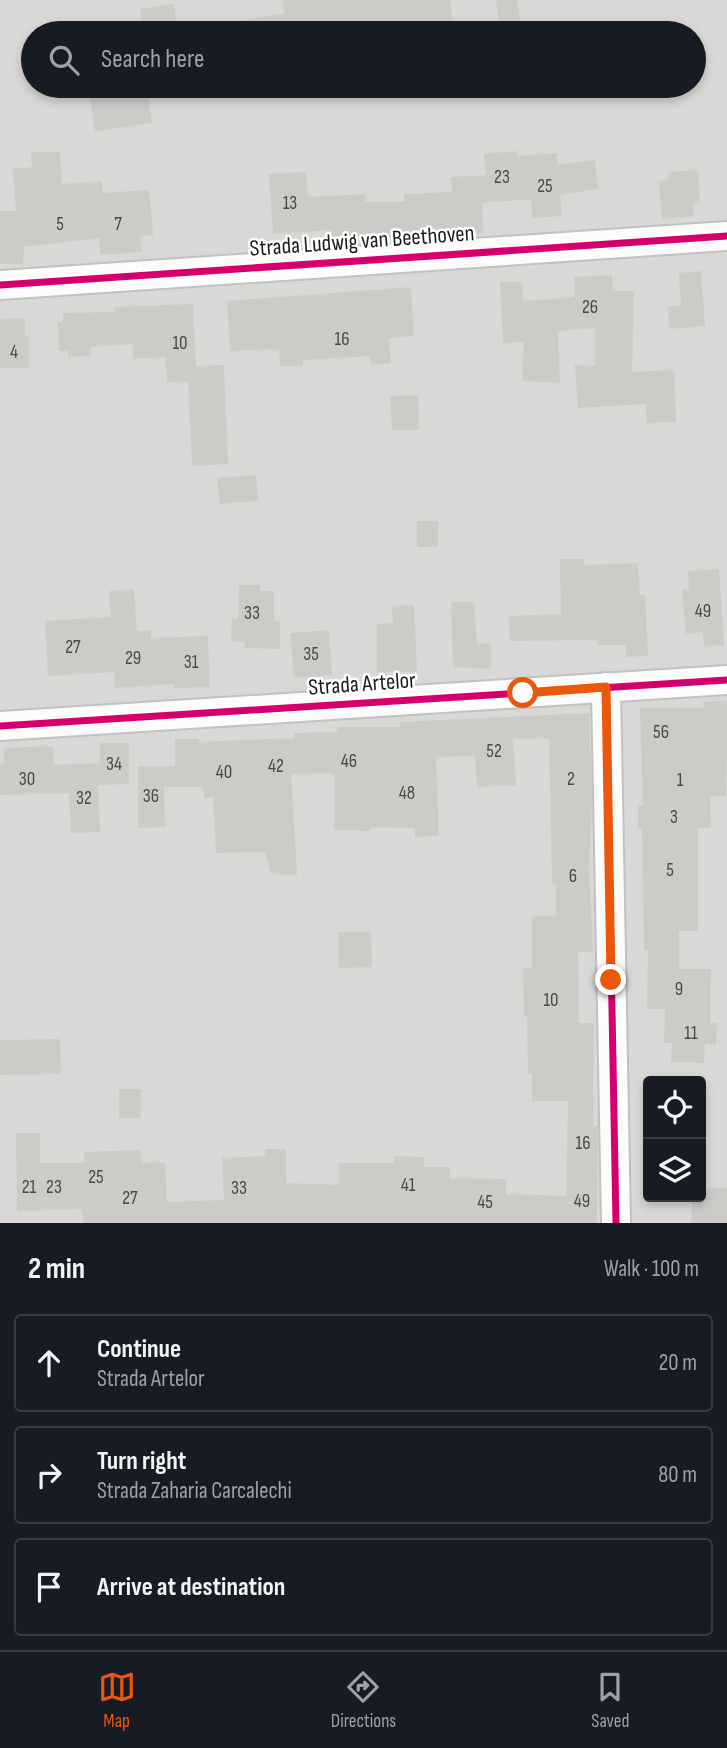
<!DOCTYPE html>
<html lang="en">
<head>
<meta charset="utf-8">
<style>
  :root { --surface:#171b24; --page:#20242c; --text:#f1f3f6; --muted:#9ea1a6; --line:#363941; --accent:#ea580c }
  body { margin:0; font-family:"Sofia Sans Condensed",sans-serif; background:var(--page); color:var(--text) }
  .controls { position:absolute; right:21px; bottom:21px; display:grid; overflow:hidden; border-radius:7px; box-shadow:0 4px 10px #0003 }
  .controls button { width:63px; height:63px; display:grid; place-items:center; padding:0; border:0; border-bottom:2px solid var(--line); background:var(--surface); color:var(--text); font:35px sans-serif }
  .stop { position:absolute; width:21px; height:21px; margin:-16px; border:5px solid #ea580c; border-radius:50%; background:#fff }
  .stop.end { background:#ea580c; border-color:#fff; box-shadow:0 2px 7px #0008 }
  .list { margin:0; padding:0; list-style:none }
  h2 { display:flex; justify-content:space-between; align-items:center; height:91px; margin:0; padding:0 28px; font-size:30px }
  h2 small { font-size:23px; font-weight:400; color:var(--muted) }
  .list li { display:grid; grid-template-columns:46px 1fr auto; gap:21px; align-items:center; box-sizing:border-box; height:98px; margin:0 14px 14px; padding:0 14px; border:2px solid var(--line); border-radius:7px }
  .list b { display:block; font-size:26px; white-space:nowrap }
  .list p { margin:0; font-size:23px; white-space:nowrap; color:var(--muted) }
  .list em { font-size:23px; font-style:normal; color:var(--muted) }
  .icon { flex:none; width:38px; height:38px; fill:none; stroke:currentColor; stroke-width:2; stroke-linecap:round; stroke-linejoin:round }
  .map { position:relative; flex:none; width:727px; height:1223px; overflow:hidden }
  .search { position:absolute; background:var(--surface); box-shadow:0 4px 10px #0003; left:21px; right:21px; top:21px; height:77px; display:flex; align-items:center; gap:18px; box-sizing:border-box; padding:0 24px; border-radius:38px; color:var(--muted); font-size:26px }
  .sheet { height:427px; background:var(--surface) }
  nav { display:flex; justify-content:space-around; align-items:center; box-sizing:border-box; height:98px; border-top:2px solid var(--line); background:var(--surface); font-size:19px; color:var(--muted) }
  nav a { display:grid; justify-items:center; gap:4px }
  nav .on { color:var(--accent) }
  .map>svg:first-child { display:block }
</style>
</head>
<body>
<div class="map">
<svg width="727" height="1223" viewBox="0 0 727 1223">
  <rect width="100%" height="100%" fill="#eae9e5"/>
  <!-- residential -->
  <path fill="#d9d8d6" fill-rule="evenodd" d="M0,0H727V1223H0ZM33,33H694V86H33ZM648,1081H701V1197H648Z"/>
  <!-- building -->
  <g fill="#cdcbc8" stroke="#cdcbc6" stroke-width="2">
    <path d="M283,0H449L453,33H336V28L308,33H232L231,23L286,14Z"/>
    <path d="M497,0H516L521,33H501Z"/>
    <path d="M173,5L177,33H145L141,10Z"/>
    <path d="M145,86L151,122L96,130L90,93Z"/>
    <path d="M516,152V157L556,154L557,166L594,161L597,188L559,194L561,215L533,217L532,198L481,202L482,232L333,239L332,229L274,233L270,175L305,173L307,198L364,195L365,203L406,202L405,195L453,193L452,178L487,176L485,155Z"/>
    <path d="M32,153H59L61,185L101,182L102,194L148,191L152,234L139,235L141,251L101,254L100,237L23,246L22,263H0V212H17L14,170L33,168Z"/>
    <path d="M697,171L699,202H692L693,215L663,218L660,182L670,181L669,173Z"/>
    <path d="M700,272L704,325L670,328L669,308L682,306L680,274Z"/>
    <path d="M611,276L612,292H633L631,373L673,371L675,421L647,422V403L579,407L576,366L596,367V327L557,330L559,382L523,380L525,341L504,342L501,283H521L522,302L566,299L576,297L575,278Z"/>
    <path d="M410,288L413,335L388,337L390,362L372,364L371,355L302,359V364L281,366L280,348L231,350L228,302Z"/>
    <path d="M192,305L195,367L223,366L227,463L193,465L189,380L168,382L166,356L134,358V343L90,346V355L69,356V350H60L59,323H64V314L116,313V308Z"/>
    <path d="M24,319V337H28V367H0V320Z"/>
    <path d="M417,396L418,429H393L391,397Z"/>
    <path d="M255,476L257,500L221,503L218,479Z"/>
    <rect x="418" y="522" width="19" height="24"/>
    <path d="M561,560H583V566L637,564L639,596L644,595L647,655L627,656V644H598V639L511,640L510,617L562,615Z"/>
    <path d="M718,570L723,644L705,645L704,631L687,633L683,590H690L689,572Z"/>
    <path d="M240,586H259V592H273V622H279V648L246,647V641H232L233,620H239Z"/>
    <path d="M133,590L136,632L150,631V639L207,637L209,686L175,687L174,683L116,687L115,671L49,675L46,622L112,618L110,592Z"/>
    <path d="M452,603H473L476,645L490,644V668L454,666Z"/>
    <path d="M413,606L416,671H378V625L394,624L393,607Z"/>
    <path d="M328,631L331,674L295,677L291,634Z"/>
    <path d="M727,702L725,795H709L710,827H697V930H678V970H710L709,1024H716L715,1044L704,1043L703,1062L672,1061L673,1042H665L666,1008H648L649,949H645L643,828H639V807H644L641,709H705L704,703Z"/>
    <path d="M588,714L591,799L588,869L592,951H577L578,1024H593L592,1127H597L596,1223H84L83,1208L18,1210L17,1134H39V1164H86L85,1153L140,1151V1164L164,1163L166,1203L225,1201L223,1159L266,1157V1150H285V1184L340,1186V1164H395V1157L423,1158V1168H449V1179L505,1180V1195L567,1197L569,1100H533V1073H529L528,1015H525L524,969H533V917H557V883H553L550,737L512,738L515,784L478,786L476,755L435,756L438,835L416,836V827L370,826L369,830L335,829L336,772L290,773L296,874L272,873L266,851L217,852L214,796L205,797L204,786H163L164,826L139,827V767H176V740H198V743L295,739V734L338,733V728H400L401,723Z"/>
    <path d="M101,744H128V783L97,784L99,831L72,832L70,792L0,794V766L5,765V749L52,747L53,766L101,764Z"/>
    <path d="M339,933H370L371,966L340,967Z"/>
    <path d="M59,1040L60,1073L0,1074V1041Z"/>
    <rect x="120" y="1090" width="20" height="27"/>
    <path d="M727,1189V1223H692L693,1197H701V1190Z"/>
  </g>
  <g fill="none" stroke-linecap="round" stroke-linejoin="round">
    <defs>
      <g id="minor">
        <path d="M0,285L727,236"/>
        <path d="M606,687L616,1223"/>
        <path d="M0,726L727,680"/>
      </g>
    </defs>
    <!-- minor casing -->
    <use href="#minor" stroke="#c1c1bf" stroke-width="32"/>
    <!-- minor -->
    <use href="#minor" stroke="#fcfcfb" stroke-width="28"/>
    <defs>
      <g id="cycleway">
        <path d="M0,285L727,236"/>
        <path d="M606,687L616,1223"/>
        <path d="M0,726L727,680"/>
      </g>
    </defs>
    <!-- cycleway casing -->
    <use href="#cycleway" stroke="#fff" stroke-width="11"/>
    <!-- cycleway -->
    <use href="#cycleway" stroke="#d6006c" stroke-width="7"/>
  </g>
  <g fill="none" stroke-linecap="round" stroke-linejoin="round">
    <!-- route -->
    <path stroke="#ea580c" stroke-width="9" d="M523,693L606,687L611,980"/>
  </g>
  <g text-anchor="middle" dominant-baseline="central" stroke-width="5" stroke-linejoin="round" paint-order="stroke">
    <!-- number labels -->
    <g font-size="19" fill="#484847">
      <text x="502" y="177">23</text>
      <text x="545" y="186">25</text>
      <text x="290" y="203">13</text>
      <text x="60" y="224">5</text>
      <text x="118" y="224">7</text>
      <text x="590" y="307">26</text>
      <text x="342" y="339">16</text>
      <text x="180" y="343">10</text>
      <text x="14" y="352">4</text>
      <text x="703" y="611">49</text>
      <text x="252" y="613">33</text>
      <text x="73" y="647">27</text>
      <text x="311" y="654">35</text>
      <text x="133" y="658">29</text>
      <text x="191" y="662">31</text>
      <text x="661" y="732">56</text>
      <text x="494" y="751">52</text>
      <text x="349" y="761">46</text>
      <text x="114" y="764">34</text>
      <text x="276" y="766">42</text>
      <text x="224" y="772">40</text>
      <text x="27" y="779">30</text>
      <text x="571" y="779">2</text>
      <text x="680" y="780">1</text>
      <text x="407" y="793">48</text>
      <text x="151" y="796">36</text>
      <text x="84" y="798">32</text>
      <text x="674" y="817">3</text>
      <text x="670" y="870">5</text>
      <text x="573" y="876">6</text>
      <text x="679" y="989">9</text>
      <text x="551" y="1000">10</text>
      <text x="691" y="1033">11</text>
      <text x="583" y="1143">16</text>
      <text x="96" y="1177">25</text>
      <text x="408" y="1185">41</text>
      <text x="29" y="1187">21</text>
      <text x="54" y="1187">23</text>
      <text x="239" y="1188">33</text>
      <text x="130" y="1198">27</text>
      <text x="582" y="1201">49</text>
      <text x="485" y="1202">45</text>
    </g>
    <!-- street labels -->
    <g font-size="23" fill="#1c1c1c" stroke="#fff">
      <text transform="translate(362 241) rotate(-4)">Strada Ludwig van Beethoven</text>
      <text transform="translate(362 684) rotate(-4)">Strada Artelor</text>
    </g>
  </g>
</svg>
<div class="controls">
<button><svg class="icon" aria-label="locate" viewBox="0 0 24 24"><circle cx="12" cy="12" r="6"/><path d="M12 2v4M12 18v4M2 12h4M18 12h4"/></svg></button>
<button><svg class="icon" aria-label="layers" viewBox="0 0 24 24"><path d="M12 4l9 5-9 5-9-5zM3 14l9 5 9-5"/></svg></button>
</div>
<div class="stop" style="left:523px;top:693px"></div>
<div class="stop end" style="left:611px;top:980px"></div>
<div class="search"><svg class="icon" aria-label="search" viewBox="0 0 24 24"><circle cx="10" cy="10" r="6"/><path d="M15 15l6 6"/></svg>Search here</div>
</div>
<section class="sheet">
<h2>2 min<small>Walk · 100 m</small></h2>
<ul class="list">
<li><svg class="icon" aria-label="ahead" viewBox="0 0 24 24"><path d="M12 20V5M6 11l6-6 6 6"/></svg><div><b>Continue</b><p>Strada Artelor</p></div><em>20 m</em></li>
<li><svg class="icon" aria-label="right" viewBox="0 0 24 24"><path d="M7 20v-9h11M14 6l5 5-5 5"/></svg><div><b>Turn right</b><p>Strada Zaharia Carcalechi</p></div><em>80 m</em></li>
<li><svg class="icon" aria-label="arrive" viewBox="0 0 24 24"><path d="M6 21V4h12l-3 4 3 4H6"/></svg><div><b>Arrive at destination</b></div></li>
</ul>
</section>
<nav>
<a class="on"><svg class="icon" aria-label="map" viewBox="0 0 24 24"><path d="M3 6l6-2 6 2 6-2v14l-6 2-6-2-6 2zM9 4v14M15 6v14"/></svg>Map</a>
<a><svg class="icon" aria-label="directions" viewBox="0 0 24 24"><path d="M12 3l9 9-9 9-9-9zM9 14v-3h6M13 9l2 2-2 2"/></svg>Directions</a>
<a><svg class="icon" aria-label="saved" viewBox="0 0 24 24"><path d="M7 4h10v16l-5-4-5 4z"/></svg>Saved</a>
</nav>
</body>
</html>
